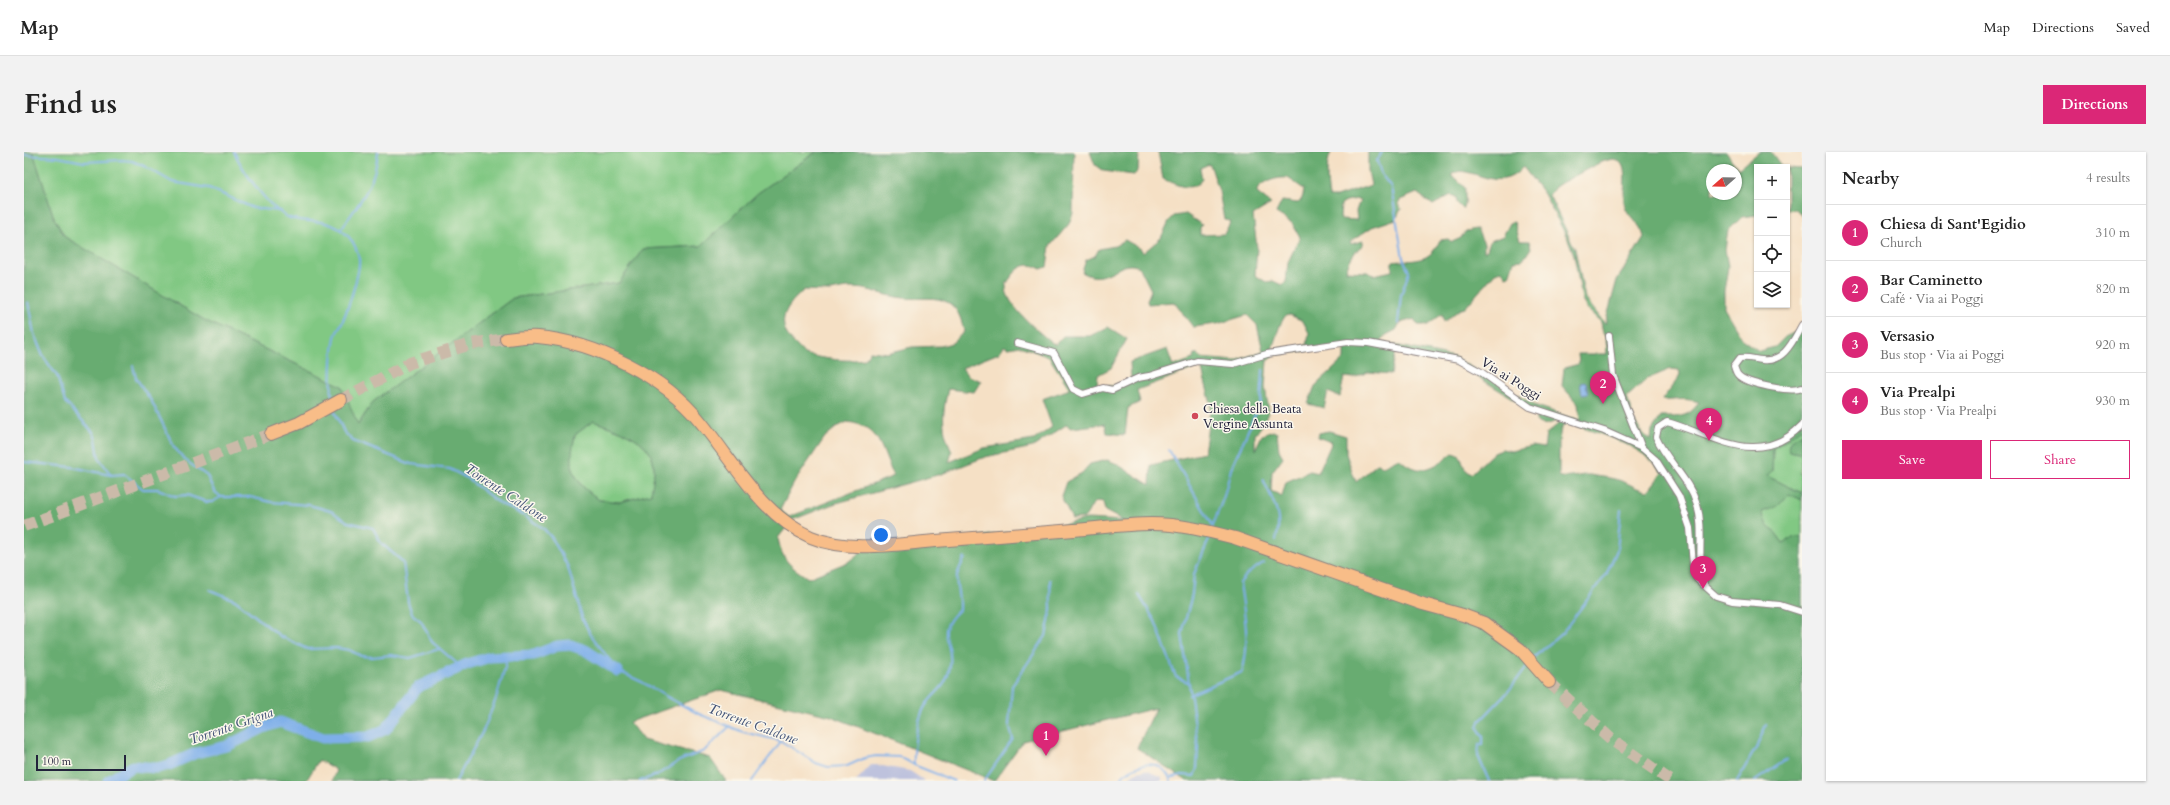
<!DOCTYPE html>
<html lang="en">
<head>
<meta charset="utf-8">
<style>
  :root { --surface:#fff; --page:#f2f2f2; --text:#222; --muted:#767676; --line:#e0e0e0; --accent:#db2777 }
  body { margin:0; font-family:Cardo,serif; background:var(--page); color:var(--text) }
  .controls { position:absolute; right:12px; top:12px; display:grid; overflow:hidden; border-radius:0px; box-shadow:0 1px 3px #0004 }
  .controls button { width:36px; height:36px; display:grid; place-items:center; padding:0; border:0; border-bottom:1px solid var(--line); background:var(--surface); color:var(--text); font:20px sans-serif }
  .compass { position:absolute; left:1682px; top:12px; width:36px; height:36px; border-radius:50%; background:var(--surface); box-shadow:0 1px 3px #0004; rotate:250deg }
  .scale { position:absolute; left:12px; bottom:10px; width:90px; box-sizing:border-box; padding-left:4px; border:2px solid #22223b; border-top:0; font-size:11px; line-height:14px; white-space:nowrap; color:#22223b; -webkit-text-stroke:3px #fbf7ec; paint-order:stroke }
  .you { position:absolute; left:857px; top:383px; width:14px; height:14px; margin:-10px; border:3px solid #fff; border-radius:50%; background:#1a73e8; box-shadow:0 0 0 6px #1a73e833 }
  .badge { display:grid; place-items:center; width:26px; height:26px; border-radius:50%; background:var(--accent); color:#fff; font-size:13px; font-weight:700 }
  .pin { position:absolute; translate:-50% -33px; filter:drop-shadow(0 1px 2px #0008) }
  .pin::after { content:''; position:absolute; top:21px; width:14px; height:12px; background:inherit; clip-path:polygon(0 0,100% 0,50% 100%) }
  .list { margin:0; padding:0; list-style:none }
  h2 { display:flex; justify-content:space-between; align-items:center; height:52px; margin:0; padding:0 16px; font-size:17px }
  h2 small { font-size:13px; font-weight:400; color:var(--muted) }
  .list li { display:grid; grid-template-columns:26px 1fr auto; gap:12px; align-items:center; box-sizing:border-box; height:56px; padding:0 16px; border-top:1px solid var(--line) }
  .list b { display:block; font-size:15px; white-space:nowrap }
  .list p { margin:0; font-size:13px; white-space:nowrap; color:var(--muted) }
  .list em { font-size:13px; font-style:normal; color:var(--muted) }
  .actions { display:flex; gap:8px; padding:12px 16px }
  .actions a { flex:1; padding:9px 0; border:1px solid var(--accent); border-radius:0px; text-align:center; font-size:14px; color:var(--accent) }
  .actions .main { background:var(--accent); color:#fff }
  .icon { flex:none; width:22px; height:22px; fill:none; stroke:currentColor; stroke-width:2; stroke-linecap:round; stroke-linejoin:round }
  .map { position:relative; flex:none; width:1778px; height:629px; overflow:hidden; border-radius:0px }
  header { display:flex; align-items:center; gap:24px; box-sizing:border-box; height:56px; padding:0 20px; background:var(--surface); border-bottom:1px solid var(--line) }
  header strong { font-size:19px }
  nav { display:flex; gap:22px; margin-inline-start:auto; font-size:14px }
  .intro { display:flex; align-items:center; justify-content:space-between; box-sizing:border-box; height:96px; padding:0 24px }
  h1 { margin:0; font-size:28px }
  .button { padding:10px 18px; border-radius:0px; background:var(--accent); color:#fff; font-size:14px; font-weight:700 }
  main { display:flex; gap:24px; padding:0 24px }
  aside { flex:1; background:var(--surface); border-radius:0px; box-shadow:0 1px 3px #0004 }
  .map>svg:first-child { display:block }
</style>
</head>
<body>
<header>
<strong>Map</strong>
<nav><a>Map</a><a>Directions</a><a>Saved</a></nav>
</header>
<div class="intro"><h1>Find us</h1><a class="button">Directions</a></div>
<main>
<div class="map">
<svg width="1778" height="629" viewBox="0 0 1778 629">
  <rect width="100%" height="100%" fill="#fbf7ec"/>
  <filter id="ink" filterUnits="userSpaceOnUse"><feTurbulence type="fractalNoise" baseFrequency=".025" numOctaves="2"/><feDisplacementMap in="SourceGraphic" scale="8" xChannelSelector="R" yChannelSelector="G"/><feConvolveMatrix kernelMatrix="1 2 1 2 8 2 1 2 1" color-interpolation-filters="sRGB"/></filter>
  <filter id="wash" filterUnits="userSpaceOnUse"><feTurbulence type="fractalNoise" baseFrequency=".012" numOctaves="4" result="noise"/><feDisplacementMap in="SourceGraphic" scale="16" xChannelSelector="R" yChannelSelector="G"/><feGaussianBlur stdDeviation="0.9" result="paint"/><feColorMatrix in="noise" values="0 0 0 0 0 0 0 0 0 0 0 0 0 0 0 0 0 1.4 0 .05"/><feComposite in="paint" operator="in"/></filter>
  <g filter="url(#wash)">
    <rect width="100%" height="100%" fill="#f5e0c5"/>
    <!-- industrial -->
    <g fill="#bec2dd">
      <path d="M847,613H853L886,619L901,629H832Z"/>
      <path d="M1121,618L1138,625V629H1102L1110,621Z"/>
    </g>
    <!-- green -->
    <g fill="#81c883" stroke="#52755f">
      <path d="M9,0H792L734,41L677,94L619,97L595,131L489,146L349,250L333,274L318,234L182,169L41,85L30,66Z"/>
      <path d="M569,269C592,278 627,285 630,314C631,323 628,333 627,342L595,350L575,348L558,334L548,318L547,300L551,283Z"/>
      <path d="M1778,275V283L1772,285L1766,291V299L1778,302L1776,322H1778V341L1743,324L1748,319L1749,296Z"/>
      <path d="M1765,341L1778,348V385H1772L1759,391L1751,380L1743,374L1738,360L1754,354Z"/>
    </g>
    <!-- forest -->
    <g fill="#68ac71" stroke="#456756" fill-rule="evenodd">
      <path d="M0,0H9L30,66L41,85L182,169L318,234L334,273L349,250L489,146L595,131L619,97L677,94L734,41L792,0H1050L1049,61L1045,72L1026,94L1023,115L1017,117C1008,112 1001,111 992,119C989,123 983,129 982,134C980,152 1018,183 1031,193L1039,184H1066L1084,175L1103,187L1087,216L1074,223L1073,233L1088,234L1107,227L1106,210L1143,197L1149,214L1169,207L1170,202H1174L1176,206L1211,209L1239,199L1233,173L1223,163L1193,172L1169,175L1150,150L1124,152L1123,149L1127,138L1116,116C1097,103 1083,136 1058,120L1062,108L1071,104L1075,97L1091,94L1101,88L1117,97L1119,101L1137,86L1145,69L1150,64L1162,62L1178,73L1176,76V83L1200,82L1207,69L1200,68L1195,39L1187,15L1185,12L1176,16L1178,27C1168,42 1151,32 1139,27L1134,0H1307C1301,14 1303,30 1305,45H1312L1347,33L1344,19V0H1702L1714,17L1735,0H1747L1758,15H1733V63L1718,65L1704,79L1701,97L1704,115L1700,139V156L1719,188L1735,199L1751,195L1761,185L1778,177V275L1763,288L1749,296L1748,319L1743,324L1778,341V348L1765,342L1754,354L1738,360L1743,374L1751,380L1759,391L1772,385H1778V629H1163L1113,596L1132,556L999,589L970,629L807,564L697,538L605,570L619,588L686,606L702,629H308L312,618L295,608L282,629H0ZM1588,7C1608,8 1598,39 1600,50C1602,65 1617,70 1620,85L1593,128L1581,172L1561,146L1551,97L1525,43L1531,35L1537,31L1577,10ZM1499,15L1520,42L1544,87L1550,103L1558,147L1562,156L1577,170L1579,181L1582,186L1583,202H1554L1555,212L1540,216L1538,234L1554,252L1556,269L1510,253L1430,205L1356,190L1362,183L1372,178L1376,171L1390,167L1394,173H1404L1418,162L1420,170L1436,157L1441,156L1471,121L1478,119L1482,125L1485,124L1490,109L1499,108L1507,96L1505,89H1496L1490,70L1486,71L1479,84L1466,89L1463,98L1460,100V92L1453,77C1447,77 1439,80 1437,86L1428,90L1424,87L1416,88C1405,113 1389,107 1368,110V119L1350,123L1343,120L1322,119C1324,110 1331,98 1339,93V89L1327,92L1326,90L1348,75L1372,67L1377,57L1375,52L1376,48L1393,41L1409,53L1427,43L1432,45L1433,51L1439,57C1443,51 1440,43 1441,36L1434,28L1428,25V22C1445,10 1474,45 1499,15ZM1688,18H1712V42H1688ZM1264,26L1280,37C1279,43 1279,47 1274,51L1258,49L1252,61L1268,71L1276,85L1264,110L1262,130L1258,133L1249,129L1242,130L1231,123L1233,96L1229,63L1247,52L1233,41V38C1240,29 1253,25 1264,26ZM1333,47L1336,48L1332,59L1333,68L1316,67L1317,52L1322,49ZM823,136C846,135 858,144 880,146C894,148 912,143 925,151C935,158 938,169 940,180L928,191L917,194L888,195L863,201L846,199L841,207C820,210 801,207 780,202C774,194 764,187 761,178C755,161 769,148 780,138L806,139ZM1266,163L1279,169L1285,181L1283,193L1248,197L1256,173L1261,164ZM980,194L985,196L996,194L1025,205L1046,237L1018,247L1028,275L1010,288L960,296L925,310L928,300C917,277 918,262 924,237L950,240L957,229L944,224L938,216L975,201ZM1320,194V207L1291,234L1284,252L1300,256L1304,240L1316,245L1320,225L1330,226L1344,220L1367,222L1372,200L1428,211L1438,215L1512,261V269C1518,276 1527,271 1535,268L1538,269L1522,282L1520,296L1508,294L1488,299L1478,297L1470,300L1447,322L1441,317L1436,304L1429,301C1410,316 1394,326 1375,306L1359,314L1353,312L1332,330L1322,302V284L1305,279L1294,281L1293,285L1308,290L1294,321L1286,319L1262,330L1258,344L1247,339L1248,320L1259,305L1255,298L1253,281L1249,279L1238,283L1231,298V282L1237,275L1245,259L1241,235L1243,209L1251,203ZM1177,214L1187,252L1180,301L1127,313L1126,333L1091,311L1083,308L1066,312L1058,321L1042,330L1037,344L1048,367L1060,366C1067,359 1067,346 1079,350L1081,359L1100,369L1063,367L1030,375L838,399L824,410L784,426C766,414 758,409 754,386L768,368L809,352L917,322L961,305L1009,295L1042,273L1047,276L1081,272L1083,281L1101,283L1104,256L1116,250L1113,238ZM1647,217L1655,218L1656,222C1652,232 1644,238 1638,248C1653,249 1659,245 1675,250C1665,266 1655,265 1637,265L1628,278L1627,288C1613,282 1607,259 1603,245L1623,227ZM569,269C592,278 627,285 630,314C631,323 628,333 627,342L596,350L575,348L558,334L548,318V300L551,283ZM823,270C858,274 856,298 870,324L765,365L756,358L770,331L801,285L813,275ZM1544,271C1575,282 1619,292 1638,321L1624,339C1612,337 1610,334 1600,330C1591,326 1577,325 1566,323C1557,322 1543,328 1535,324V289L1537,276Z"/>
      <path d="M1066,0H1115L1114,19L1110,23L1079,19L1071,13Z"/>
      <path d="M1763,16L1778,17V64L1772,57L1763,58Z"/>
      <path d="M1776,282L1778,283V302L1766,299C1763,291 1770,286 1776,282Z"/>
    </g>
    <!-- water -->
    <path fill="#7eafe9" stroke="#506892" d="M1562,230L1564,241L1558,242L1556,231Z"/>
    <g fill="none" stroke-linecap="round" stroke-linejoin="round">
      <!-- stream -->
      <g stroke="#7eafe9" stroke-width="2">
        <path d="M210,0C220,20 245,58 266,66C278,70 291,68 302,71C320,76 332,89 335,107C337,118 324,156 319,168C317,173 313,179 311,185C307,205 307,227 308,248"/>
        <path d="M1358,0L1353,9L1357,22L1367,35L1379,106L1385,120L1377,143L1374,171"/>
        <path d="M0,3L34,5L60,10L98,8L108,9L122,15L148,30L185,36L229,56L256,59"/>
        <path d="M317,77C335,51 351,34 354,0"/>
        <path d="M4,150L10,182L19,204L33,224L41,250L69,280L72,287L75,306L87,323"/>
        <path d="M109,214L112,226L128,250L150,295L161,308L183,324L190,339L197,345"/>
        <path d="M309,256L320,280L329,289L387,312L426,317L441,325L475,351L499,363L519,376L528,386L544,415L559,468L567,483L594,519L618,530L641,544L675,562L719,580L757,589L792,611L804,615L823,614L841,606L852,604L876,605L890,613L930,629"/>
        <path d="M1145,298L1189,374L1188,377"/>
        <path d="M0,310L48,315L87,323L100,322L119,337H134L151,344L163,343L183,350H188L197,345H226L247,350L285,353L307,359L324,370L349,376L357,391L379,410L384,450L388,462L397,469L408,490L437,515"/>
        <path d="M1239,327C1249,349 1259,364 1252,388"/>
        <path d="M1189,373L1200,344L1207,317L1237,249L1239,218"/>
        <path d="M186,438L211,448L256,484L283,497L313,496L325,498L337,504L348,505L367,503L386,506L415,497"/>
        <path d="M1115,443L1131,469L1152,525L1164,530"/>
        <path d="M1509,506L1538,481L1582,423L1593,398L1597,358"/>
        <path d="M1165,543L1218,520C1227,490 1220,461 1216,431L1223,422L1239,411"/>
        <path d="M890,612C889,596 893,563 904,550C916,535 922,536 926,514C930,488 909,482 935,458C937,433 925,433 941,406"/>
        <path d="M1146,626L1158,623L1170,624L1173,617L1174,595L1158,482L1168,442L1170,422L1186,385"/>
        <path d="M432,629L460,577L473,544L484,504"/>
        <path d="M616,629L633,623L655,609L680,599L706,574"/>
        <path d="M728,629L757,589"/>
        <path d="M960,629L989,587L985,573L988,534L1022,484L1027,458L1026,428"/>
        <path d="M1094,629C1109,612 1135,602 1147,629"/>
        <path d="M1465,629L1454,604L1455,593L1459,592V584L1454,576L1456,569L1483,541L1504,513"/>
        <path d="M1713,629L1732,596L1742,573"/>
        <path d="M1731,629L1762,608"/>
      </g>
      <!-- river -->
      <path stroke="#7eafe9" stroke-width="11" d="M84,629L109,614L133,616L145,613L172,601L203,594L239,576L256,570L299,586L344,585L362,577L394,535L443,512L466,505L510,503L533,494L546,493L561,498L594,519"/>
    </g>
  </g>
  <g filter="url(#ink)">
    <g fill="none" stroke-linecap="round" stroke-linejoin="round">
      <!-- highway-tunnel -->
      <g stroke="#cbbaa9" stroke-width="12" stroke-dasharray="12 6" stroke-linecap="butt">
        <path d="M317,248L386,211L447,192L482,187"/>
        <path d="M0,374L247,282"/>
        <path d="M1525,530L1588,588L1647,629"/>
      </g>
      <defs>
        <g id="street">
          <path d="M1778,173C1769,189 1760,211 1738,208C1729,207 1725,205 1716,206L1710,214C1711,217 1712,221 1714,223C1722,232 1767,241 1778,236"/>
          <path d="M1585,184L1589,223L1618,296"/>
          <path d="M993,191L1030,201L1049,237L1059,242L1079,236L1088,238L1114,226L1125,224L1173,209L1209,212L1243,202L1324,190L1344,191L1435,208L1457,220L1506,255L1580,279L1618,296L1632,308L1655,344L1666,376L1669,413L1673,427L1692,444L1708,449L1756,453L1778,460"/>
          <path d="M1680,432C1672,406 1681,379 1673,353C1665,326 1643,310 1632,285L1634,276L1643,270C1692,284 1735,317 1778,273"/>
        </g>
        <g id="highway">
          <path d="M482,187C492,186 504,184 514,185C571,190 641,225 676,269C710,310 737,363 787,385C825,401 873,392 912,389C958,385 1004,382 1050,378C1075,376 1102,372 1127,372C1155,372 1184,379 1211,386L1399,452L1439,463L1460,471L1496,497L1525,530"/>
          <path d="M247,282L275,271L317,248"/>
        </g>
      </defs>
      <!-- street casing -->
      <use href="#street" stroke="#8c8180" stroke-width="8"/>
      <!-- highway casing -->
      <use href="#highway" stroke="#8c8180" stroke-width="14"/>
      <!-- street -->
      <use href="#street" stroke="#fff" stroke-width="6"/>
      <!-- highway -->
      <use href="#highway" stroke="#f8bd88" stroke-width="12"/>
    </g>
  </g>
  <!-- markers -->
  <circle fill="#d1495b" stroke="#fbf7ec" stroke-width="1.5" cx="1171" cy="264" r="4"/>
  <g text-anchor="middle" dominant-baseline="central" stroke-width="3" stroke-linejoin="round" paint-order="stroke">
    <!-- street labels -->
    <g font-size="13" fill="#22223b" stroke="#fbf7ec">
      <text transform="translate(1487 227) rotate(32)">Via ai Poggi</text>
    </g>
    <!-- poi labels -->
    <g font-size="13" fill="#22223b" stroke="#fbf7ec" text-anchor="start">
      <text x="1179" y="257">Chiesa della Beata<tspan x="1179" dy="15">Vergine Assunta</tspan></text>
    </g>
    <!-- water labels -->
    <g font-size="14" font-style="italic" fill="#425378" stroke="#fbf7ec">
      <text transform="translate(482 341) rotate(33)">Torrente Caldone</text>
      <text transform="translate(729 572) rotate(20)">Torrente Caldone</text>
      <text transform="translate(207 574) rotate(-19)">Torrente Grigna</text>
    </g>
  </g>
</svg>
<div class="controls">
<button>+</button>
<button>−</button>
<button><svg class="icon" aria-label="locate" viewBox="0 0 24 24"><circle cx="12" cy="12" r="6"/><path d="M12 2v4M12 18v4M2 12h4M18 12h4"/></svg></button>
<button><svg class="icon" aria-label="layers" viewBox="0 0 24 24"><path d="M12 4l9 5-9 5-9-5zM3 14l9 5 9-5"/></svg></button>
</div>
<svg class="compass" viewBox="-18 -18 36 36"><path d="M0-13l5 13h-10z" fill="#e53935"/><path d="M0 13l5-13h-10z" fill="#767676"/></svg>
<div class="scale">100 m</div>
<div class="you"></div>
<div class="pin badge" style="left:1022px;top:604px">1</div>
<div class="pin badge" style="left:1579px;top:252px">2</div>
<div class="pin badge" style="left:1679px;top:437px">3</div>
<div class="pin badge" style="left:1685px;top:289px">4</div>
</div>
<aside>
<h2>Nearby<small>4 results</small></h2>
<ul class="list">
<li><span class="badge">1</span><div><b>Chiesa di Sant'Egidio</b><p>Church</p></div><em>310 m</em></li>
<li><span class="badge">2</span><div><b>Bar Caminetto</b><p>Café · Via ai Poggi</p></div><em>820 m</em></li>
<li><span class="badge">3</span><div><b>Versasio</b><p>Bus stop · Via ai Poggi</p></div><em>920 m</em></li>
<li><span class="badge">4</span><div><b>Via Prealpi</b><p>Bus stop · Via Prealpi</p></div><em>930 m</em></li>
</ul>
<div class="actions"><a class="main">Save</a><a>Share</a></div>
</aside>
</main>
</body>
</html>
